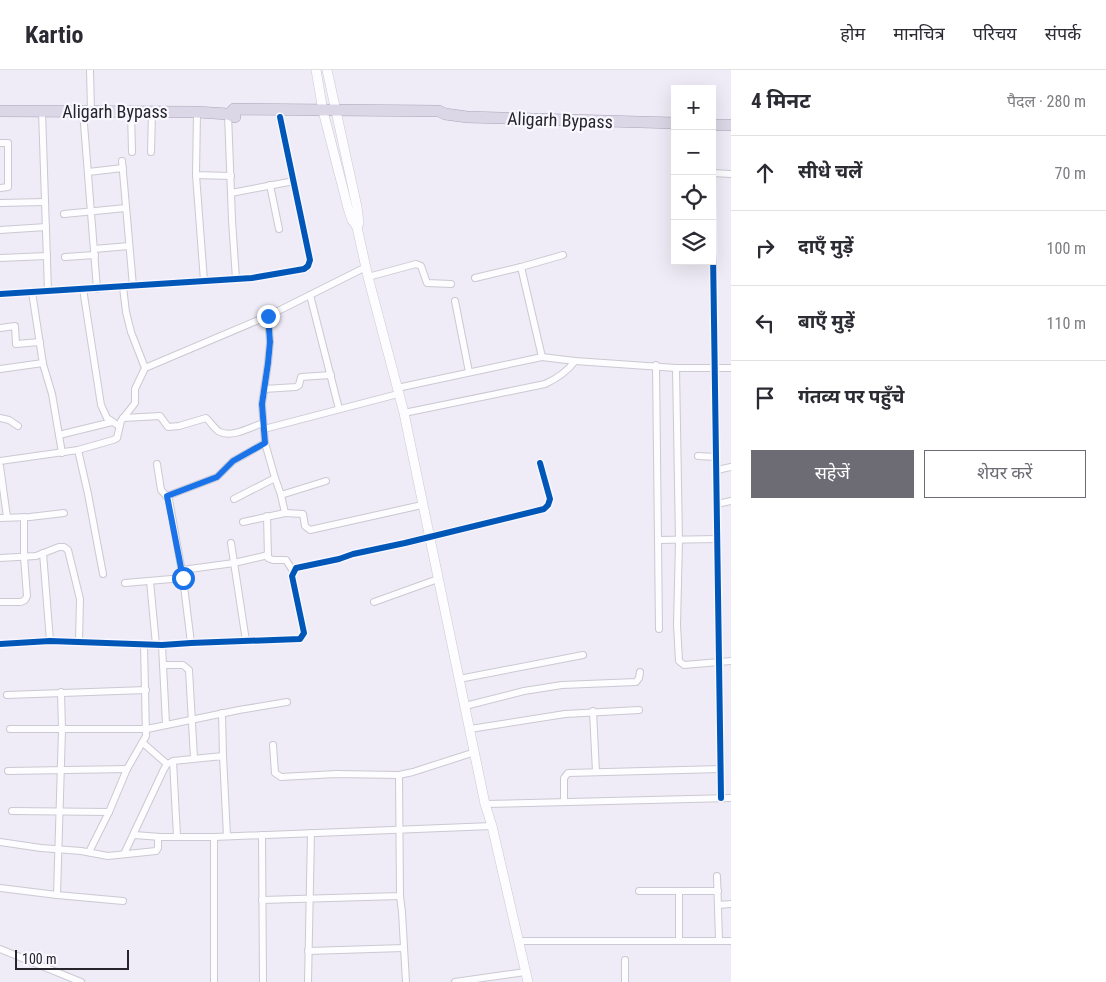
<!DOCTYPE html>
<html lang="hi">
<head>
<meta charset="utf-8">
<style>
  :root { --surface:#fff; --page:#f2f2f3; --text:#2b2b33; --muted:#7c7c81; --line:#e1e1e2; --accent:#6d6b73 }
  body { margin:0; font-family:"Roboto Condensed","Noto Sans Devanagari",sans-serif; background:var(--page); color:var(--text) }
  .controls { position:absolute; right:15px; top:15px; display:grid; overflow:hidden; border-radius:0px; box-shadow:0 5px 20px #0002 }
  .controls button { width:45px; height:45px; display:grid; place-items:center; padding:0; border:0; border-bottom:1px solid var(--line); background:var(--surface); color:var(--text); font:25px sans-serif }
  .scale { position:absolute; left:15px; bottom:12px; width:114px; box-sizing:border-box; padding-left:5px; border:2px solid #27252c; border-top:0; font-size:14px; line-height:18px; white-space:nowrap; color:#27252c; -webkit-text-stroke:4px #f9f7ff; paint-order:stroke }
  .stop { position:absolute; width:15px; height:15px; margin:-11px; border:4px solid #1a73e8; border-radius:50%; background:#fff }
  .stop.end { background:#1a73e8; border-color:#fff; box-shadow:0 1px 5px #0008 }
  .list { margin:0; padding:0; list-style:none }
  h2 { display:flex; justify-content:space-between; align-items:center; height:65px; margin:0; padding:0 20px; font-size:21px }
  h2 small { font-size:16px; font-weight:400; color:var(--muted) }
  .list li { display:grid; grid-template-columns:32px 1fr auto; gap:15px; align-items:center; box-sizing:border-box; height:75px; padding:0 20px; border-top:1px solid var(--line) }
  .list b { display:block; font-size:19px; white-space:nowrap }
  .list em { font-size:16px; font-style:normal; color:var(--muted) }
  .actions { display:flex; gap:10px; padding:15px 20px }
  .actions a { flex:1; padding:11px 0; border:1px solid var(--accent); border-radius:0px; text-align:center; font-size:18px; color:var(--accent) }
  .actions .main { background:var(--accent); color:#fff }
  .icon { flex:none; width:28px; height:28px; fill:none; stroke:currentColor; stroke-width:2; stroke-linecap:round; stroke-linejoin:round }
  .map { position:relative; flex:none; width:731px; height:912px; overflow:hidden }
  header { display:flex; align-items:center; gap:30px; box-sizing:border-box; height:70px; padding:0 25px; background:var(--surface); border-bottom:1px solid var(--line) }
  header strong { font-size:24px }
  nav { display:flex; gap:28px; margin-inline-start:auto; font-size:18px }
  main { display:flex }
  aside { flex:1; background:var(--surface) }
  .map>svg:first-child { display:block }
</style>
</head>
<body>
<header>
<strong>Kartio</strong>
<nav><a>होम</a><a>मानचित्र</a><a>परिचय</a><a>संपर्क</a></nav>
</header>
<main>
<div class="map">
<svg width="731" height="912" viewBox="0 0 731 912">
  <rect width="100%" height="100%" fill="#efecf7"/>
  <g fill="none" stroke-linecap="round" stroke-linejoin="round">
    <defs>
      <g id="street">
        <path d="M90,0L91,41"/>
        <path d="M42,41L48,221"/>
        <path d="M83,41L97,219"/>
        <path d="M131,41L132,82"/>
        <path d="M197,42L196,105L231,106"/>
        <path d="M228,44L232,150L236,209"/>
        <path d="M0,73H8V117L0,118"/>
        <path d="M151,82L152,42"/>
        <path d="M122,91L133,216"/>
        <path d="M88,102L123,98"/>
        <path d="M712,103L731,104"/>
        <path d="M196,105L204,211"/>
        <path d="M712,114L721,728"/>
        <path d="M270,115L279,159"/>
        <path d="M231,123L294,111"/>
        <path d="M0,133L45,132"/>
        <path d="M64,144L126,138"/>
        <path d="M0,160L46,157"/>
        <path d="M94,179L129,176"/>
        <path d="M65,187L95,185"/>
        <path d="M0,188L47,186"/>
        <path d="M368,207L416,194L421,196L427,213L451,214"/>
        <path d="M475,208L521,197L563,185"/>
        <path d="M83,219L101,335L107,348L119,356"/>
        <path d="M32,222L43,294L52,324L62,383"/>
        <path d="M0,224L252,208L304,199L308,196L310,190L280,47"/>
        <path d="M310,225L339,339"/>
        <path d="M455,231L469,302"/>
        <path d="M0,258L15,256L16,274L40,272"/>
        <path d="M542,287L575,291L676,298H731"/>
        <path d="M656,295L659,559"/>
        <path d="M145,298L268,246L366,197"/>
        <path d="M676,298L679,471L677,555L679,591L684,595L731,591"/>
        <path d="M0,299L43,293"/>
        <path d="M397,318L542,287L521,197"/>
        <path d="M264,319L296,317L299,315L301,307L331,305"/>
        <path d="M404,343L545,314C558,308 567,302 575,291"/>
        <path d="M0,348L9,350L18,356"/>
        <path d="M123,348L160,346L168,357L179,356L206,348C211,352 214,359 220,362C232,368 251,357 263,353"/>
        <path d="M264,359L398,324"/>
        <path d="M59,365L112,352"/>
        <path d="M78,380L88,424L103,504"/>
        <path d="M698,386L716,387"/>
        <path d="M0,391L78,380L113,370L117,368L121,351L135,333V319L145,298L131,262L126,242L123,217"/>
        <path d="M157,394L161,420L169,429L183,508L191,573"/>
        <path d="M0,396L7,447"/>
        <path d="M717,400L731,397"/>
        <path d="M275,408L281,425"/>
        <path d="M167,426L217,407L233,391L265,373L262,334L268,293L270,272L268,246"/>
        <path d="M234,429L275,408L265,373"/>
        <path d="M717,434L731,431"/>
        <path d="M285,443L303,444L305,456L310,460L422,435"/>
        <path d="M267,446L268,488L273,490H286L293,501"/>
        <path d="M0,448L30,447L64,443"/>
        <path d="M243,452L285,443L281,425L326,411"/>
        <path d="M658,470L717,469"/>
        <path d="M231,473L246,571"/>
        <path d="M43,483L50,571"/>
        <path d="M0,488L36,486L59,477H64L68,480L80,529L79,572"/>
        <path d="M182,500L234,493L268,485"/>
        <path d="M150,511L156,575"/>
        <path d="M125,513L183,508"/>
        <path d="M0,532H21L25,530L27,526L24,487V447"/>
        <path d="M374,532L438,509"/>
        <path d="M0,574L50,571L162,575L191,573L300,569L304,563L292,506L296,498L339,489L353,484L405,473L544,439L548,435L550,429L540,393"/>
        <path d="M162,575L166,654"/>
        <path d="M163,595H183L189,600L194,688"/>
        <path d="M459,609L583,585"/>
        <path d="M7,625L146,620"/>
        <path d="M465,636L524,621L562,615L636,612L639,608L640,602"/>
        <path d="M593,641L596,702"/>
        <path d="M222,643L223,686"/>
        <path d="M10,659H147L239,640L287,632"/>
        <path d="M470,659L565,644L639,640"/>
        <path d="M143,673L167,694"/>
        <path d="M273,675L275,703L281,707L336,704L399,705L413,702L475,682"/>
        <path d="M8,701L127,699"/>
        <path d="M564,731V708L568,703L721,699"/>
        <path d="M485,734L731,728"/>
        <path d="M12,741L109,742"/>
        <path d="M134,765L161,767H214L492,756"/>
        <path d="M262,765L263,912"/>
        <path d="M177,766L173,691L223,686L227,766"/>
        <path d="M0,772L41,778L81,781L108,786L156,781L158,778V767"/>
        <path d="M89,782L109,742L127,699L146,666L144,574"/>
        <path d="M124,784L164,699L167,694L172,692"/>
        <path d="M717,806L719,870"/>
        <path d="M0,818L57,825L62,660L61,622"/>
        <path d="M639,821H718"/>
        <path d="M57,825L123,831"/>
        <path d="M400,826L402,842L406,912"/>
        <path d="M262,830L400,826L399,705"/>
        <path d="M718,835L731,834"/>
        <path d="M679,870V821"/>
        <path d="M518,871H731"/>
        <path d="M0,879L81,912"/>
        <path d="M308,881L404,878"/>
        <path d="M214,912V767"/>
        <path d="M308,912L311,763"/>
        <path d="M455,912L525,902"/>
        <path d="M625,912V890"/>
      </g>
      <g id="secondary">
        <path d="M316,0L323,41L348,138L352,150L357,157"/>
        <path d="M327,0L357,137L359,153L357,157L368,207L404,343L485,734L492,756L528,912"/>
      </g>
      <g id="highway">
        <path d="M0,41L197,42L228,44L235,47"/>
        <path d="M230,44L234,39L439,41L445,44L467,47L675,53"/>
        <path d="M712,55H731"/>
      </g>
    </defs>
    <!-- street casing -->
    <use href="#street" stroke="#cbc9d1" stroke-width="8"/>
    <!-- secondary casing -->
    <use href="#secondary" stroke="#cbc9d1" stroke-width="10"/>
    <!-- highway casing -->
    <use href="#highway" stroke="#aca6b9" stroke-width="12"/>
    <!-- street -->
    <use href="#street" stroke="#fdfcfe" stroke-width="6"/>
    <!-- secondary -->
    <use href="#secondary" stroke="#fdfcfe" stroke-width="9"/>
    <!-- highway -->
    <use href="#highway" stroke="#dbd7e6" stroke-width="11"/>
    <defs>
      <g id="cycleway">
        <path d="M712,114L721,728"/>
        <path d="M0,224L252,208L304,199L308,196L310,190L280,47"/>
        <path d="M0,574L50,571L162,575L191,573L300,569L304,563L292,506L296,498L339,489L353,484L405,473L544,439L548,435L550,429L540,393"/>
      </g>
    </defs>
    <!-- cycleway casing -->
    <use href="#cycleway" stroke="#f9f7ff" stroke-width="9"/>
    <!-- cycleway -->
    <use href="#cycleway" stroke="#0057b8" stroke-width="6"/>
  </g>
  <g fill="none" stroke-linecap="round" stroke-linejoin="round">
    <!-- route -->
    <path stroke="#1a73e8" stroke-width="6" d="M183,508L167,426L217,407L233,391L265,373L262,334L268,293L270,272L268,246"/>
  </g>
  <g text-anchor="middle" dominant-baseline="central" stroke-width="4.5" stroke-linejoin="round" paint-order="stroke">
    <!-- street labels -->
    <g font-size="18" fill="#27252c" stroke="#f9f7ff">
      <text x="115" y="41">Aligarh Bypass</text>
      <text transform="translate(560 50) rotate(2)">Aligarh Bypass</text>
    </g>
  </g>
</svg>
<div class="controls">
<button>+</button>
<button>−</button>
<button><svg class="icon" aria-label="locate" viewBox="0 0 24 24"><circle cx="12" cy="12" r="6"/><path d="M12 2v4M12 18v4M2 12h4M18 12h4"/></svg></button>
<button><svg class="icon" aria-label="layers" viewBox="0 0 24 24"><path d="M12 4l9 5-9 5-9-5zM3 14l9 5 9-5"/></svg></button>
</div>
<div class="scale">100 m</div>
<div class="stop" style="left:183px;top:508px"></div>
<div class="stop end" style="left:268px;top:246px"></div>
</div>
<aside>
<h2>4 मिनट<small>पैदल · 280 m</small></h2>
<ul class="list">
<li><svg class="icon" aria-label="ahead" viewBox="0 0 24 24"><path d="M12 20V5M6 11l6-6 6 6"/></svg><div><b>सीधे चलें</b></div><em>70 m</em></li>
<li><svg class="icon" aria-label="right" viewBox="0 0 24 24"><path d="M7 20v-9h11M14 6l5 5-5 5"/></svg><div><b>दाएँ मुड़ें</b></div><em>100 m</em></li>
<li><svg class="icon" aria-label="left" viewBox="0 0 24 24"><path d="M17 20v-9H6M10 6l-5 5 5 5"/></svg><div><b>बाएँ मुड़ें</b></div><em>110 m</em></li>
<li><svg class="icon" aria-label="arrive" viewBox="0 0 24 24"><path d="M6 21V4h12l-3 4 3 4H6"/></svg><div><b>गंतव्य पर पहुँचे</b></div></li>
</ul>
<div class="actions"><a class="main">सहेजें</a><a>शेयर करें</a></div>
</aside>
</main>
</body>
</html>
